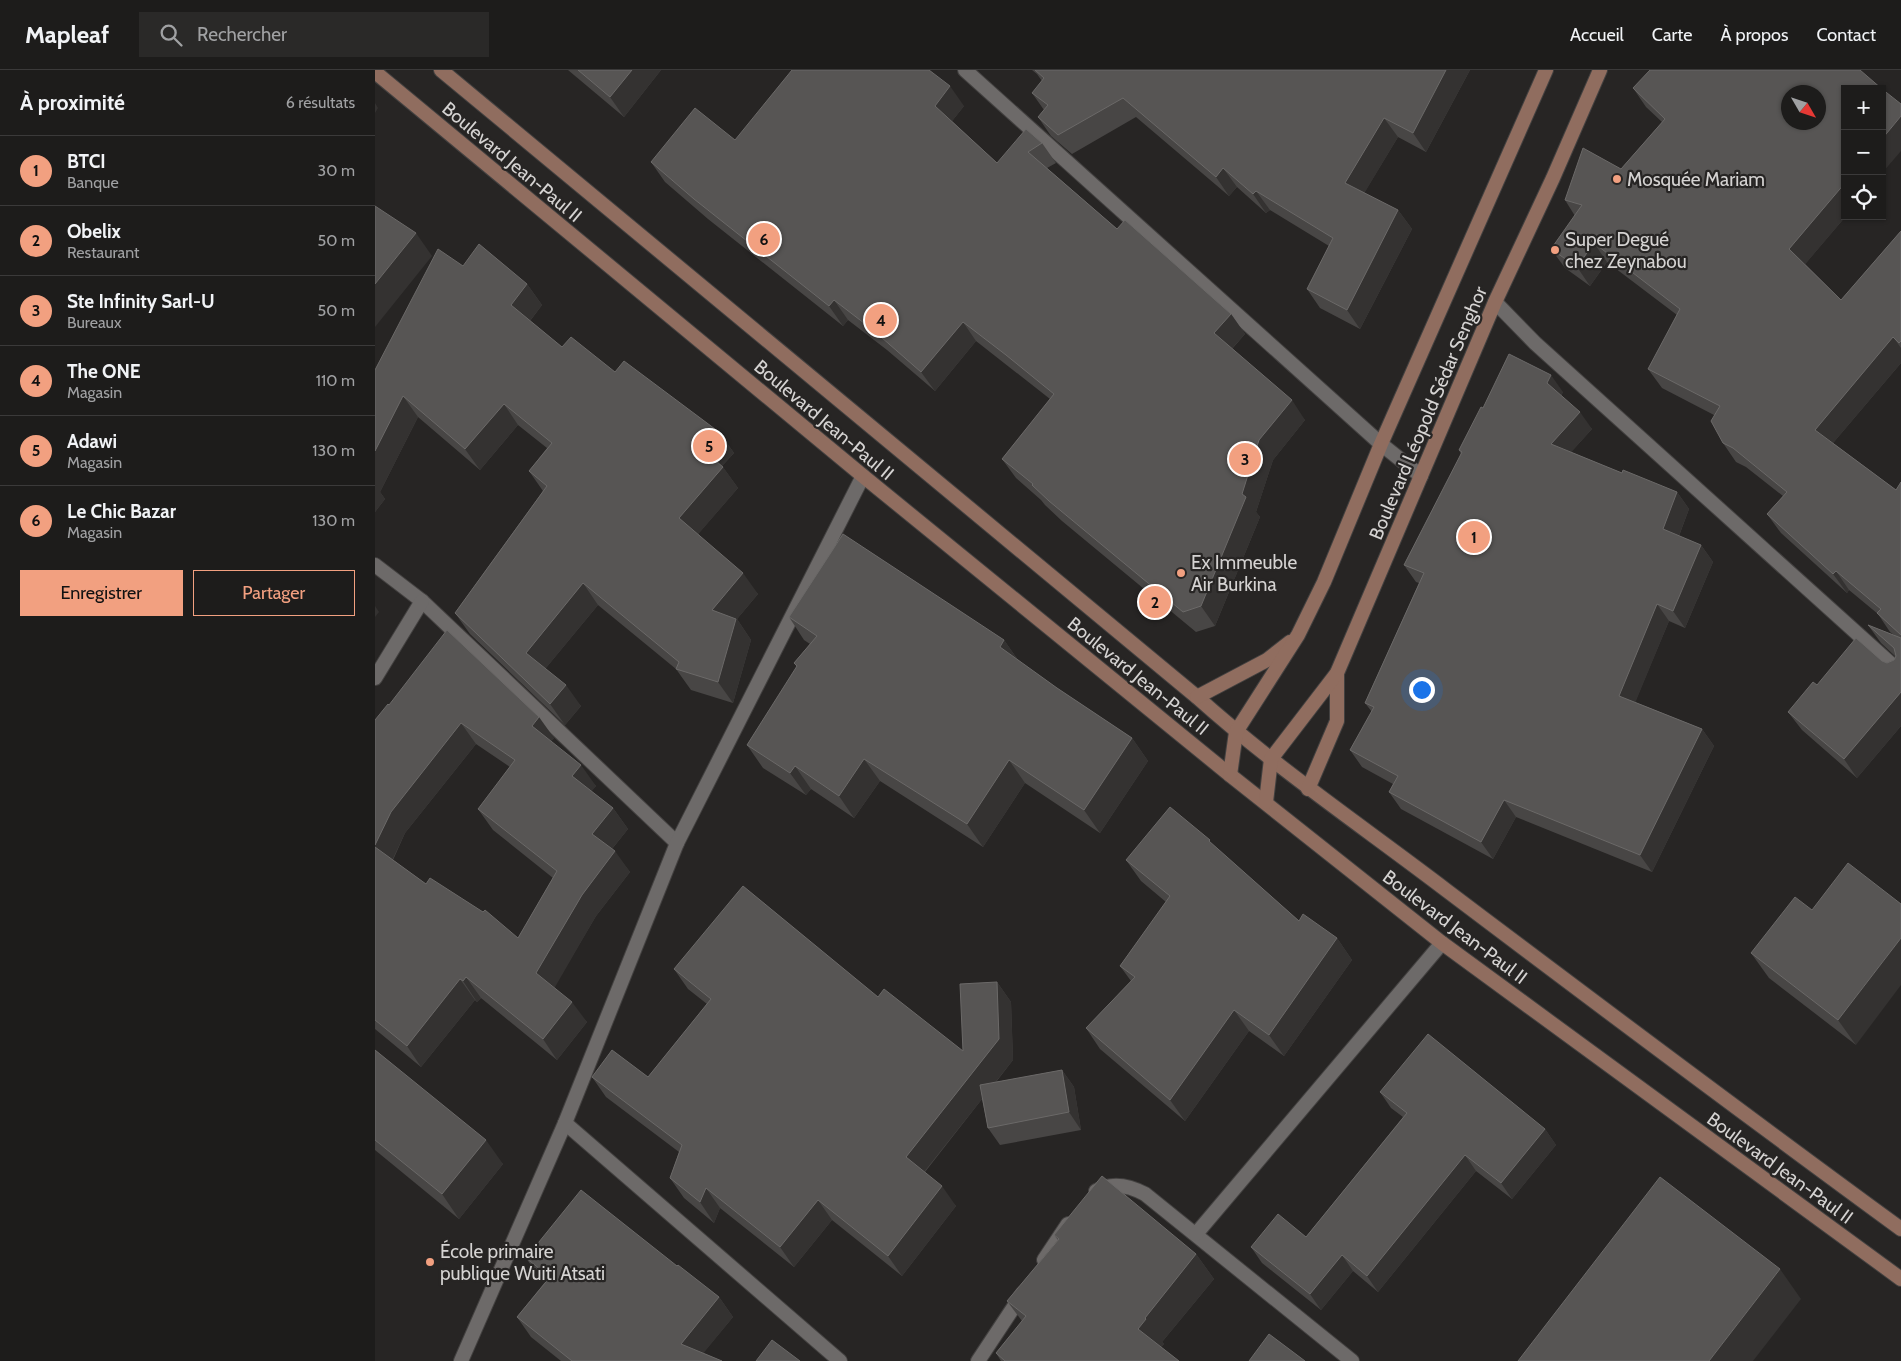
<!DOCTYPE html>
<html lang="fr">
<head>
<meta charset="utf-8">
<style>
  :root { --surface:#1d1c1b; --page:#2a2928; --text:#f1f3f6; --muted:#a0a1a3; --line:#3b3a3a; --accent:#f2a080 }
  body { margin:0; font-family:Cabin,sans-serif; background:var(--page); color:var(--text) }
  .controls { position:absolute; right:15px; top:15px; display:grid; overflow:hidden; border-radius:0px; box-shadow:0 1px 4px #0004 }
  .controls button { width:45px; height:45px; display:grid; place-items:center; padding:0; border:0; border-bottom:1px solid var(--line); background:var(--surface); color:var(--text); font:25px sans-serif }
  .compass { position:absolute; left:1406px; top:15px; width:45px; height:45px; border-radius:50%; background:var(--surface); box-shadow:0 1px 4px #0004; rotate:129deg }
  .you { position:absolute; left:1046px; top:619px; width:18px; height:18px; margin:-12px; border:4px solid #fff; border-radius:50%; background:#1a73e8; box-shadow:0 0 0 8px #1a73e833 }
  .badge { display:grid; place-items:center; width:32px; height:32px; border-radius:50%; background:var(--accent); color:#111; font-size:16px; font-weight:700 }
  .pin { position:absolute; translate:-50% -50%; border:2px solid #fff; box-shadow:0 1px 5px #0006 }
  .list { margin:0; padding:0; list-style:none }
  h2 { display:flex; justify-content:space-between; align-items:center; height:65px; margin:0; padding:0 20px; font-size:21px }
  h2 small { font-size:16px; font-weight:400; color:var(--muted) }
  .list li { display:grid; grid-template-columns:32px 1fr auto; gap:15px; align-items:center; box-sizing:border-box; height:70px; padding:0 20px; border-top:1px solid var(--line) }
  .list b { display:block; font-size:19px; white-space:nowrap }
  .list p { margin:0; font-size:16px; white-space:nowrap; color:var(--muted) }
  .list em { font-size:16px; font-style:normal; color:var(--muted) }
  .actions { display:flex; gap:10px; padding:15px 20px }
  .actions a { flex:1; padding:11px 0; border:1px solid var(--accent); border-radius:0px; text-align:center; font-size:18px; color:var(--accent) }
  .actions .main { background:var(--accent); color:#111 }
  .icon { flex:none; width:28px; height:28px; fill:none; stroke:currentColor; stroke-width:2; stroke-linecap:round; stroke-linejoin:round }
  .map { position:relative; flex:none; width:1526px; height:1291px; overflow:hidden }
  header { display:flex; align-items:center; gap:30px; box-sizing:border-box; height:70px; padding:0 25px; background:var(--surface); border-bottom:1px solid var(--line) }
  header strong { font-size:24px }
  nav { display:flex; gap:28px; margin-inline-start:auto; font-size:18px }
  .search { width:350px; height:45px; background:var(--page); display:flex; align-items:center; gap:12px; box-sizing:border-box; padding:0 18px; border-radius:0px; color:var(--muted); font-size:19px }
  main { display:flex }
  aside { flex:1; background:var(--surface) }
  .map>svg:first-child { display:block }
</style>
</head>
<body>
<header>
<strong>Mapleaf</strong>
<div class="search"><svg class="icon" aria-label="search" viewBox="0 0 24 24"><circle cx="10" cy="10" r="6"/><path d="M15 15l6 6"/></svg>Rechercher</div>
<nav><a>Accueil</a><a>Carte</a><a>À propos</a><a>Contact</a></nav>
</header>
<main>
<aside>
<h2>À proximité<small>6 résultats</small></h2>
<ul class="list">
<li><span class="badge">1</span><div><b>BTCI</b><p>Banque</p></div><em>30 m</em></li>
<li><span class="badge">2</span><div><b>Obelix</b><p>Restaurant</p></div><em>50 m</em></li>
<li><span class="badge">3</span><div><b>Ste Infinity Sarl-U</b><p>Bureaux</p></div><em>50 m</em></li>
<li><span class="badge">4</span><div><b>The ONE</b><p>Magasin</p></div><em>110 m</em></li>
<li><span class="badge">5</span><div><b>Adawi</b><p>Magasin</p></div><em>130 m</em></li>
<li><span class="badge">6</span><div><b>Le Chic Bazar</b><p>Magasin</p></div><em>130 m</em></li>
</ul>
<div class="actions"><a class="main">Enregistrer</a><a>Partager</a></div>
</aside>
<div class="map">
<svg width="1526" height="1291" viewBox="0 0 1526 1291">
  <rect width="100%" height="100%" fill="#272524"/>
  <g fill="none" stroke-linecap="round" stroke-linejoin="round">
    <defs>
      <g id="minor">
        <path d="M590,0L1006,374L1046,406"/>
        <path d="M1120,232L1160,273L1526,603"/>
        <path d="M0,495L47,531L302,773"/>
        <path d="M0,608L47,531"/>
        <path d="M190,1053L465,1291"/>
        <path d="M721,1121C737,1112 755,1116 770,1124L977,1291"/>
        <path d="M821,1164L1067,873"/>
        <path d="M669,1190L693,1154"/>
        <path d="M86,1291L190,1053L302,773L488,406"/>
        <path d="M603,1291L648,1223"/>
      </g>
      <g id="secondary">
        <path d="M66,0L822,627C900,697 987,756 1071,820C1222,934 1373,1047 1526,1159"/>
        <path d="M0,2L488,406L855,705L1067,873L1526,1209"/>
        <path d="M822,627L892,590L915,572"/>
        <path d="M855,705L861,662L923,565L949,512L1006,374L1171,0"/>
        <path d="M933,719L962,651V603"/>
        <path d="M891,732L896,689L962,603L1120,232L1178,108L1225,0"/>
      </g>
    </defs>
    <!-- minor casing -->
    <use href="#minor" stroke="#434140" stroke-width="16"/>
    <!-- secondary casing -->
    <use href="#secondary" stroke="#434140" stroke-width="16"/>
    <!-- minor -->
    <use href="#minor" stroke="#6d6a69" stroke-width="14"/>
    <!-- secondary -->
    <use href="#secondary" stroke="#906d5f" stroke-width="14"/>
  </g>
  <!-- wall -->
  <g fill="#484645" fill-rule="evenodd">
    <path d="M193,0H286L249,47Z"/>
    <path d="M657,0H1095L1051,82L1023,67L989,123L1023,140L1037,159L985,259L945,238L932,219L954,176L895,140L891,143L862,117L854,126L761,47L697,84L676,66L663,47L669,40L657,23L667,11L662,4Z"/>
    <path d="M1258,18L1471,146L1430,194L1466,230L1526,161V293L1458,373L1521,420L1526,412V656L1482,708L1427,660L1413,642L1442,615L1507,591L1512,593L1519,590L1521,587L1506,573L1493,555L1519,565L1515,562L1503,544L1474,520L1472,523L1406,463L1392,444L1408,426L1371,397L1361,392L1348,373L1339,345L1287,318L1273,299L1302,245L1232,192L1215,216L1190,198L1176,179L1200,146L1190,130L1246,99L1287,52L1271,37Z"/>
    <path d="M589,36L577,51L622,93L667,73L681,93L672,98L742,159L856,244L870,264L857,279L930,350L898,390L881,442L885,447L840,556L821,562L687,451L670,435L666,430L641,408L627,389L675,329L601,271L560,321L512,280L473,250L468,256L333,149L290,112L276,92L360,70Z"/>
    <path d="M88,196L152,214L167,235L155,251L187,277L240,302L344,362L359,383L347,396L363,418L323,464L383,524L362,549L376,570L358,633L316,620L301,599L223,535L170,599L206,636L190,655L95,564L80,543L168,421L154,401L172,378L143,355L105,400L43,347L5,422L10,429L0,442V300Z"/>
    <path d="M1188,322L1186,326L1217,359L1196,382L1247,403L1302,422L1314,439L1304,466L1326,475L1338,492L1310,558L1294,551L1260,632L1327,659L1339,676L1277,802L1141,747L1118,789L1026,739L1014,722L1018,714L987,697L975,680L997,642L990,633L1044,513L1041,512L1029,495L1086,384L1084,380L1108,338Z"/>
    <path d="M414,547L629,570L643,590L682,618L757,668L773,691L725,763L650,713L608,777L505,711L479,748L436,719L431,725L388,698L372,675L422,597L419,593L435,574L429,570Z"/>
    <path d="M14,635L179,668L176,671L221,716L216,721L238,738L253,759L237,779L255,802L221,846L179,917L212,952L182,990L106,928L102,932L100,930L46,997L0,959V650ZM101,674L135,697L103,739L118,760L178,808L143,868L51,814L18,790L30,763Z"/>
    <path d="M838,775L924,851L962,868L977,890L909,986L874,961L810,1051L725,979L711,958L756,911L745,896L791,832L766,811L751,790Z"/>
    <path d="M1437,840L1481,975L1394,908L1376,883Z"/>
    <path d="M299,899L503,927L588,981L622,912L636,932L638,990L621,1012L687,1000L699,1017L706,1060L625,1075L613,1058L607,1029L550,1102L581,1136L527,1206L457,1150L419,1197L345,1138L339,1153L309,1128L295,1108L304,1082L231,1027L217,1007H273L332,934L313,919Z"/>
    <path d="M0,980L128,1094L84,1149L0,1080Z"/>
    <path d="M1005,1022L1170,1059L1181,1075L1137,1129L1101,1101L1003,1222L978,1201L946,1240L887,1193L876,1177L931,1167L1028,1047L1016,1038Z"/>
    <path d="M679,1165L821,1184L839,1209L787,1272L789,1274L786,1277L804,1291H626L621,1283L647,1251L632,1231L683,1170Z"/>
    <path d="M151,1188L302,1196L344,1227L358,1247L328,1283L347,1291H186L156,1267L142,1247L170,1212L165,1208Z"/>
  </g>
  <!-- shaded-wall -->
  <g fill="#343231">
    <path d="M257,0H286L249,47L235,27Z"/>
    <path d="M1071,0H1095L1051,82L1038,63Z"/>
    <path d="M575,16L589,36L574,55L560,36Z"/>
    <path d="M0,33L3,38L0,43Z"/>
    <path d="M1526,46V81L1507,103V69Z"/>
    <path d="M1009,48L1023,67L984,132L970,113Z"/>
    <path d="M848,98L862,117L854,126L841,107Z"/>
    <path d="M1470,113V146H1471L1427,198L1414,179Z"/>
    <path d="M881,121L895,140L891,143L878,124Z"/>
    <path d="M1023,140L1037,159L985,259L972,240Z"/>
    <path d="M41,163L57,186L0,257V214Z"/>
    <path d="M1219,173L1232,192L1215,216L1202,197Z"/>
    <path d="M152,214L167,235L151,256L136,235Z"/>
    <path d="M459,230L473,250L468,256L454,236Z"/>
    <path d="M856,244L870,264L853,283L839,263Z"/>
    <path d="M588,252L601,271L560,321L546,302Z"/>
    <path d="M1518,267L1526,278V293L1453,379L1440,360Z"/>
    <path d="M1176,305L1188,322L1183,330L1172,313Z"/>
    <path d="M28,326L43,347L5,422L10,429L0,442V381Z"/>
    <path d="M917,330L930,350L898,390L881,442L885,447L840,556L826,536L867,424L884,370Z"/>
    <path d="M129,334L143,355L105,400L90,379Z"/>
    <path d="M1205,342L1217,359L1188,391L1176,374Z"/>
    <path d="M344,362L359,383L343,401L328,380Z"/>
    <path d="M348,397L363,418L319,469L304,448Z"/>
    <path d="M1302,422L1314,439L1300,476L1288,459Z"/>
    <path d="M1326,475L1338,492L1310,558L1298,541Z"/>
    <path d="M1461,501L1474,520L1472,523L1458,504Z"/>
    <path d="M368,503L383,524L362,549L376,570L358,633L343,612L337,540Z"/>
    <path d="M208,513L223,535L166,604L151,583Z"/>
    <path d="M1282,534L1294,551L1256,643L1244,626Z"/>
    <path d="M0,536L4,542L0,547Z"/>
    <path d="M629,570L645,593L625,577Z"/>
    <path d="M191,615L206,636L190,655L175,634Z"/>
    <path d="M1526,622V656L1482,708L1469,689Z"/>
    <path d="M164,647L179,668L172,677L157,656Z"/>
    <path d="M86,653L101,674L30,763L14,797L0,778V775L16,742Z"/>
    <path d="M1327,659L1339,676L1277,802L1265,785Z"/>
    <path d="M757,668L773,691L725,763L709,740Z"/>
    <path d="M489,689L505,711L479,748L464,726Z"/>
    <path d="M634,690L650,713L608,777L592,754Z"/>
    <path d="M206,695L221,716L212,727L197,706Z"/>
    <path d="M420,696L436,719L431,725L415,703Z"/>
    <path d="M1129,730L1141,747L1118,789L1106,772Z"/>
    <path d="M238,738L253,759L232,785L217,764Z"/>
    <path d="M240,781L255,802L221,846L176,924L161,903L207,825Z"/>
    <path d="M962,868L977,890L909,986L894,965Z"/>
    <path d="M1526,868V915L1481,975L1463,950Z"/>
    <path d="M91,907L106,928L102,932L88,911Z"/>
    <path d="M85,909L100,930L46,997L32,976Z"/>
    <path d="M622,912L636,932L638,990L545,1107L531,1087L624,969Z"/>
    <path d="M197,932L212,952L182,990L168,969Z"/>
    <path d="M859,940L874,961L810,1051L795,1030Z"/>
    <path d="M687,1000L699,1017L706,1060L694,1042Z"/>
    <path d="M1170,1059L1181,1075L1137,1129L1126,1113Z"/>
    <path d="M111,1070L128,1094L84,1149L67,1124Z"/>
    <path d="M1090,1085L1101,1101L1003,1222L992,1206Z"/>
    <path d="M567,1116L581,1136L527,1206L513,1186Z"/>
    <path d="M331,1118L345,1138L339,1153L325,1132Z"/>
    <path d="M443,1130L457,1150L419,1197L405,1177Z"/>
    <path d="M821,1184L839,1209L787,1272L789,1274L781,1283L763,1259L770,1248Z"/>
    <path d="M967,1185L978,1201L946,1240L935,1224Z"/>
    <path d="M1405,1199L1426,1229L1378,1291H1334Z"/>
    <path d="M344,1227L358,1247L322,1291L306,1274Z"/>
  </g>
  <!-- building -->
  <g fill="#575554" stroke="#6b6968" fill-rule="evenodd">
    <path d="M203,0H257L235,27Z"/>
    <path d="M417,0H554L575,16L560,36L622,93L651,59L667,73L653,82L742,159L750,150L856,244L839,263L917,330L884,370L867,424L871,427L826,536L808,542L674,431L657,415L658,414L627,389L679,324L631,285L588,252L546,302L498,260L459,230L454,236L319,129L276,92L320,38L360,70Z"/>
    <path d="M660,0H1071L1038,63L1009,48L970,113L1023,140L972,240L932,219L958,168L881,121L878,124L848,98L841,107L748,28L683,65L663,47L673,35L657,23L669,8Z"/>
    <path d="M1275,0H1485L1507,19H1470V113L1414,179L1466,230L1526,161V271L1524,273L1518,267L1440,360L1521,420L1526,412V565L1502,543L1506,539L1461,501L1458,504L1392,444L1412,422L1358,378L1348,373L1336,351L1345,336L1273,299L1305,239L1219,173L1202,197L1176,179L1207,135L1190,130L1208,78L1246,99L1290,49L1258,18ZM1414,22H1444V52H1414Z"/>
    <path d="M1507,19L1526,34V46L1507,69Z"/>
    <path d="M0,136L41,163L0,214Z"/>
    <path d="M104,174L152,214L136,235L187,277L196,267L240,302L249,291L344,362L328,380L348,397L304,448L368,503L337,540L361,549L343,612L301,599L304,592L208,513L151,583L191,615L175,634L80,543L172,416L154,401L177,373L129,334L90,379L28,326L0,381V300L63,179L88,196Z"/>
    <path d="M1134,284L1176,305L1172,313L1205,342L1176,374L1247,403L1248,400L1302,422L1288,459L1326,475L1298,541L1282,534L1244,626L1327,659L1265,785L1129,730L1106,772L1014,722L1023,706L975,680L999,637L990,633L1049,503L1029,495L1087,382L1084,380L1106,337L1108,338Z"/>
    <path d="M468,464L629,570L625,577L682,618L757,668L709,740L634,690L592,754L489,689L464,726L420,696L415,703L372,675L422,596L419,593L442,566L414,547Z"/>
    <path d="M1493,555L1526,568V622L1469,689L1413,642L1438,612L1442,615L1481,568L1507,591L1512,593L1519,590L1521,586L1519,578Z"/>
    <path d="M72,560L164,647L157,656L206,695L197,706L238,738L217,764L240,781L207,825L161,903L197,932L168,969L91,907L88,911L85,909L32,976L0,950V777L51,814L55,808L108,842L110,840L143,868L182,801L103,739L140,690L86,653L16,742L0,775V650L13,634L14,635Z"/>
    <path d="M795,737L835,770L834,771L924,851L928,844L962,868L894,965L859,940L795,1030L711,958L760,907L745,896L795,826L751,790Z"/>
    <path d="M1473,793L1526,834V868L1463,950L1376,883L1420,827L1437,840Z"/>
    <path d="M368,816L503,927L509,919L588,981L585,914L622,912L624,969L531,1087L567,1116L513,1186L443,1130L405,1177L331,1118L325,1132L295,1108L307,1075L217,1007L237,980L273,1007L336,929L299,899Z"/>
    <path d="M1053,964L1170,1059L1126,1113L1090,1085L992,1206L967,1185L935,1224L876,1177L903,1144L931,1167L1032,1043L1005,1022Z"/>
    <path d="M0,980L111,1070L67,1124L0,1070Z"/>
    <path d="M687,1000L694,1042L613,1058L605,1015Z"/>
    <path d="M727,1106L821,1184L770,1248L771,1249L763,1259L804,1291H630L621,1283L651,1246L632,1231L684,1169L679,1165Z"/>
    <path d="M1285,1107L1405,1199L1334,1291H1143Z"/>
    <path d="M206,1120L302,1196L303,1195L344,1227L306,1274L347,1291H197L142,1247L175,1207L151,1188Z"/>
    <path d="M894,1264L930,1291H874Z"/>
    <path d="M397,1270L425,1291H381Z"/>
  </g>
  <!-- markers -->
  <g fill="#f2a080" stroke="#272524" stroke-width="2">
    <circle cx="1242" cy="109" r="5"/>
    <circle cx="1180" cy="180" r="5"/>
    <circle cx="806" cy="503" r="5"/>
    <circle cx="55" cy="1192" r="5"/>
  </g>
  <g text-anchor="middle" dominant-baseline="central" stroke-width="4.5" stroke-linejoin="round" paint-order="stroke">
    <!-- street labels -->
    <g font-size="19" fill="#d5d3d2" stroke="#272524">
      <text transform="translate(137 92) rotate(40)">Boulevard Jean-Paul II</text>
      <text transform="translate(1053 343) rotate(-67)">Boulevard Léopold Sédar Senghor</text>
      <text transform="translate(449 350) rotate(40)">Boulevard Jean-Paul II</text>
      <text transform="translate(763 606) rotate(39)">Boulevard Jean-Paul II</text>
      <text transform="translate(1080 857) rotate(37)">Boulevard Jean-Paul II</text>
      <text transform="translate(1405 1098) rotate(36)">Boulevard Jean-Paul II</text>
    </g>
    <!-- poi labels -->
    <g font-size="19" fill="#d5d3d2" stroke="#272524" text-anchor="start">
      <text x="1252" y="109">Mosquée Mariam</text>
      <text x="1190" y="169">Super Degué<tspan x="1190" dy="22">chez Zeynabou</tspan></text>
      <text x="816" y="492">Ex Immeuble<tspan x="816" dy="22">Air Burkina</tspan></text>
      <text x="65" y="1181">École primaire<tspan x="65" dy="22">publique Wuiti Atsati</tspan></text>
    </g>
  </g>
</svg>
<div class="controls">
<button>+</button>
<button>−</button>
<button><svg class="icon" aria-label="locate" viewBox="0 0 24 24"><circle cx="12" cy="12" r="6"/><path d="M12 2v4M12 18v4M2 12h4M18 12h4"/></svg></button>
</div>
<svg class="compass" viewBox="-18 -18 36 36"><path d="M0-13l5 13h-10z" fill="#e53935"/><path d="M0 13l5-13h-10z" fill="#a0a1a3"/></svg>
<div class="you"></div>
<div class="pin badge" style="left:1099px;top:467px">1</div>
<div class="pin badge" style="left:780px;top:532px">2</div>
<div class="pin badge" style="left:870px;top:389px">3</div>
<div class="pin badge" style="left:506px;top:250px">4</div>
<div class="pin badge" style="left:334px;top:376px">5</div>
<div class="pin badge" style="left:389px;top:169px">6</div>
</div>
</main>
</body>
</html>
